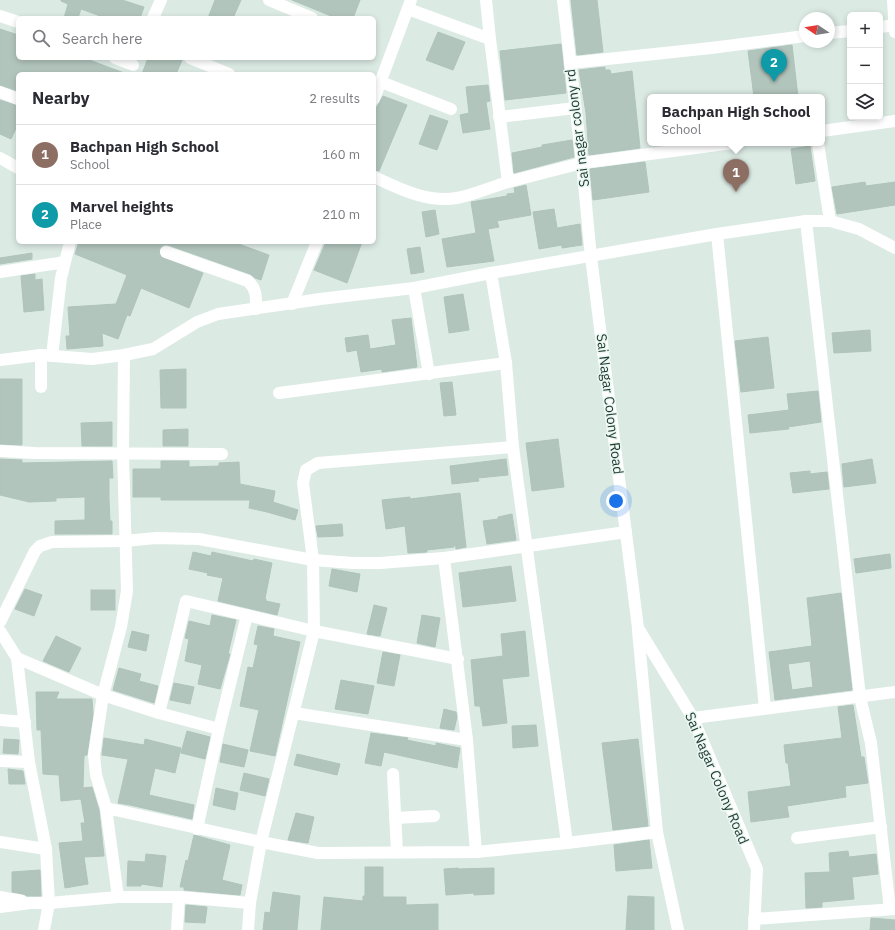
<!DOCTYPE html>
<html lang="en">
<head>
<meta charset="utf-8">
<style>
  :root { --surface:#fff; --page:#f2f2f3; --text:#2b2b33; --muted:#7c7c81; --line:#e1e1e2; --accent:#111827 }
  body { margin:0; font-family:"IBM Plex Sans",sans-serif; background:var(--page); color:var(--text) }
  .controls { position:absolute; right:12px; top:12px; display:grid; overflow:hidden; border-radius:6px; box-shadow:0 2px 6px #0003 }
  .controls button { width:36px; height:36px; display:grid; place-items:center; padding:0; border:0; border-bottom:1px solid var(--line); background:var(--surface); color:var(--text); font:20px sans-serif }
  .compass { position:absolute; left:799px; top:12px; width:36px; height:36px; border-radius:50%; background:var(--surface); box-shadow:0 2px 6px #0003; rotate:282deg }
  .you { position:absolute; left:616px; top:501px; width:14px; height:14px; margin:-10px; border:3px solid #fff; border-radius:50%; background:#1a73e8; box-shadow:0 0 0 6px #1a73e833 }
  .badge { display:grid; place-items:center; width:26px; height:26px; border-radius:50%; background:var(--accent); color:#fff; font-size:13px; font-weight:700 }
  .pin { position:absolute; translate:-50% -33px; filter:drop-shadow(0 1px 2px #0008) }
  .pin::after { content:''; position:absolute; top:21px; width:14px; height:12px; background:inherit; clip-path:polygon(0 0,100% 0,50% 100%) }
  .popup { position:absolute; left:647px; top:94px; width:178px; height:52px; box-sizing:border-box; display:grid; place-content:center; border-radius:6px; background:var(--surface); filter:drop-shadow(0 1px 3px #0005); font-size:13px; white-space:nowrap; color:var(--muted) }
  .popup b { font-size:15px; color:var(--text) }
  .popup::after { content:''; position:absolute; left:50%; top:100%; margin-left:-8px; border:8px solid transparent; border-top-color:var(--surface) }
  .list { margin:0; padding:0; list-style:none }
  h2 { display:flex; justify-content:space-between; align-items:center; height:52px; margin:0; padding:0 16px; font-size:17px }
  h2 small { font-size:13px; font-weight:400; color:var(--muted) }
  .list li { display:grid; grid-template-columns:26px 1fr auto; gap:12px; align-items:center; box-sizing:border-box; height:60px; padding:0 16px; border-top:1px solid var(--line) }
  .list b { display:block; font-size:15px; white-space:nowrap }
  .list p { margin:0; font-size:13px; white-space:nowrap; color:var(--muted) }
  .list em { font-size:13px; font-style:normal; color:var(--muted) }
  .icon { flex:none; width:22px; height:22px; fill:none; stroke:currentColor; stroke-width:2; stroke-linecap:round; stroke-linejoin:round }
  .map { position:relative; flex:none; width:895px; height:930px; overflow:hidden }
  .search { position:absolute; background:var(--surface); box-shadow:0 2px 6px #0003; left:16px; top:16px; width:360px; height:44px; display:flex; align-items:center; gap:10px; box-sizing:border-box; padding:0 14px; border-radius:6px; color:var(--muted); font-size:15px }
  .panel { position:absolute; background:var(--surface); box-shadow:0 2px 6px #0003; left:16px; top:72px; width:360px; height:172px; border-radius:6px }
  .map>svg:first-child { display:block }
</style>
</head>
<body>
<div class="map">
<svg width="895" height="930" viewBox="0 0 895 930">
  <rect width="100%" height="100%" fill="#dceae4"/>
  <!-- building -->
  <g fill="#b2c5bd" stroke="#afc4bc" fill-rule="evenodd">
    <path d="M61,0H122L144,7L140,18H106L81,9L78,18H64L68,4L61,1Z"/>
    <path d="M215,0H241L233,18H208Z"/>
    <path d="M292,0H360L353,18H336Z"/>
    <path d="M571,0H597L603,52L577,55Z"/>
    <path d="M0,29L18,35V58H84L124,73V74H18V91L0,85Z"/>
    <path d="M438,32L465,42L453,70L426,60Z"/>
    <path d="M561,44L566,93L505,100L500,51Z"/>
    <path d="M792,45L798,97H754L748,51Z"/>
    <path d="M148,58H183L176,74H142Z"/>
    <path d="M605,67V70H610L611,74L632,71L640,148L589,155L586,113L579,70Z"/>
    <path d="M488,85L490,101L486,102L490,129L463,133L460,115L469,113L466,87Z"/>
    <path d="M383,96L407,105L379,171L374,170V112Z"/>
    <path d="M0,100L18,106V124L11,139L0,134Z"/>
    <path d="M430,115L448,121L437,150L419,144Z"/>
    <path d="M572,140L574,157L514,173L512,153L542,147V145Z"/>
    <path d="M810,146L815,181L796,184L791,149Z"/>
    <path d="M645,162L649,192L593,200L590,169Z"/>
    <path d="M865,182L866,186L895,182V205L837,214L832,187Z"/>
    <path d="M526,185L531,215L497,221L499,227L488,229L494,261L447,267L442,239L476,233L471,202L507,196V194L515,193L514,188Z"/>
    <path d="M554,209L557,228L580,224L582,245L562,248V245L539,249L533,212Z"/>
    <path d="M435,210L439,234L426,237L422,212Z"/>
    <path d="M79,242H233L269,255L261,280L255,278L250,274L168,245H164L161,247L159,250L161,257L203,273L189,308L141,288L130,316L127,315L118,339L102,333L103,346L67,349L66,336H70L68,307L116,304L127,275L75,254Z"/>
    <path d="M326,242H362L347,283L314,270Z"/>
    <path d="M420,247L424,272L411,274L407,249Z"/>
    <path d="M32,253V259L0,264V258Z"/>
    <path d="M35,274V280L42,279L44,310L24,312L21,276Z"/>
    <path d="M463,294L469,330L449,333L444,297Z"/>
    <path d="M411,318L417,367L382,372V369L361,372L357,350L347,352L345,338L368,335L370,349L396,345L392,320Z"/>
    <path d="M870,330L871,351L834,353L832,333Z"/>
    <path d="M768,337L774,388L741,392L735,341Z"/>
    <path d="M186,369V408H161L160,370Z"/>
    <path d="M0,379H22V445L0,444Z"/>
    <path d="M452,382L456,415L444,416L440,383Z"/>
    <path d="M818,391L821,422L788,427L789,429L750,433L748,415L789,410L787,394Z"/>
    <path d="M112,422V446H82L81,423Z"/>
    <path d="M188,429V446H163V430Z"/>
    <path d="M558,439L564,487L532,491L526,443Z"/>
    <path d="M0,459L22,460V463L112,461L113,478H109V499L110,521H112V534H55V521L85,520V497L56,498V501L29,502L0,495Z"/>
    <path d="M506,459L508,475L478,478L479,481L452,484L450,466Z"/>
    <path d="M872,459L876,483L844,487L842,464Z"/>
    <path d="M161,461H189V467L219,466V463L239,462L240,484L275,491L273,502L298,510L295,520L267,512L249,508L250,500H161V497H133V469H161Z"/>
    <path d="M810,471V474L827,472L829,489L793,493L790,473Z"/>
    <path d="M460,493L466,547L456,549L455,541L454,547L427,550V552L408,553L405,526L386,529L382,500L410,497V499Z"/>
    <path d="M512,514L516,540L487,544L483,521L498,519V517Z"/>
    <path d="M342,524L343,536L318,537L316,526Z"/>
    <path d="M193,552L211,556L212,552L253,561L254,559L272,563L265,599H266V601L280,604L277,615L218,601L223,578L207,575L208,573L189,569Z"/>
    <path d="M890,554L891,568L856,573L854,559Z"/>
    <path d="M511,566L516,601L463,607L459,573Z"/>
    <path d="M332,569L360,574L357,592L329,586Z"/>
    <path d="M25,589L42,595L34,616L15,609Z"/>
    <rect x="91" y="590" width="24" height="20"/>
    <path d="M841,593L852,690L775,700L769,652L812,646L807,598ZM810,661L813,687L792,690L788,664Z"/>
    <path d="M374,605L387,608L380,636L367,634Z"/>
    <path d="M212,615L236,620L228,654H230L220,689L198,684L202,665L185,661L189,639L185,638L189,621L210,626Z"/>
    <path d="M422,615L440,618L435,647L417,643Z"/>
    <path d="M258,626L274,629L273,636L300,642L275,756L250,751L259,710L240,706L248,667L253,668L258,645L254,644Z"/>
    <path d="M132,631L149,635L146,651L128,647Z"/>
    <path d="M525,631L529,676L502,679L507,723L483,726L480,706H475L471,660L503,656L501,634Z"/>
    <path d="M56,636L81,648L69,672L43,661Z"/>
    <path d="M383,652L400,655L394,686L377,683Z"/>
    <path d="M119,668L141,674L139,681L158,686L154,703L113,690Z"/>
    <path d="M341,680L374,686L368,714L335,709Z"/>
    <path d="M174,683L194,687L190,704L170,700Z"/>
    <path d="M36,692H59L56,699H92L93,714L87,755L84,756L83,788L92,787L99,810L104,856L84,857L88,884L65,888L59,843L83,841L81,823H85L81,799L61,801L59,775L43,774L41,730H37Z"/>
    <path d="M853,705L861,757H864L868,783L845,786L846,797L787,806L789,817L751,822L748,792L791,786L788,763H786L784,745L842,738L838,707Z"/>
    <path d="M444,709L456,712L457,717L454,730L440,728Z"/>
    <path d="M536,725L538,746L513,748L512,726Z"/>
    <path d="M187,731L210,737L205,759L181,753Z"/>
    <path d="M371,733L408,738L407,740L436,746V743L460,748L457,768L384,752L381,766L365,763Z"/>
    <path d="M104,738L144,745L145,739L181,748L175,773L155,768L149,795L194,805L192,819L130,805L118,803L128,759L102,755Z"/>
    <path d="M4,739L19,740L18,754L3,753Z"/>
    <path d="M638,739L648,826L613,830L602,743Z"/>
    <path d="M223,744L248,750L244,767L220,762Z"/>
    <path d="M297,754L340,764L337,775L294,765Z"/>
    <path d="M8,769L23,771L25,784H9Z"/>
    <path d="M244,773L269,779L265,796L240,790Z"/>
    <path d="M216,788L238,793L235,810L213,805Z"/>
    <path d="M296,813L314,817L308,843L288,840Z"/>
    <path d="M194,835L230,845L222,880L242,885L240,895L184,890V887H180L186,860L188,861Z"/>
    <path d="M649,840L652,868L616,871L614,845Z"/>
    <path d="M848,851L849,857L876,854L878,874L852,877L854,899L822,902V907L806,908L805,873L830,872L829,853Z"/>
    <path d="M146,854L166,856L162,887L141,884V886H127L128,861L145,862Z"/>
    <path d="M365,867H383V897H406V905L438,904V930H321L324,897L363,901V896H365Z"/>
    <path d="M458,868V869L494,868V894L474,895V893L446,895L444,869Z"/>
    <path d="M40,870L41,896H27L23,894L12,892V872Z"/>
    <path d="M273,892L300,896L297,930H263L265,912L270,913Z"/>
    <path d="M628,896L654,897V930H626Z"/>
    <path d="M186,905L207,907L205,923L185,922Z"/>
    <path d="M871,918L895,920V930H870Z"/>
  </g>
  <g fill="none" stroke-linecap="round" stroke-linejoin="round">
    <!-- minor -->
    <g stroke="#fff" stroke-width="12">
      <path d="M269,0L312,18"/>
      <path d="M563,0L582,163L591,257L638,628L693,718L757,869L754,930"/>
      <path d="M893,0L895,32"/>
      <path d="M408,9L490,39L486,0"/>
      <path d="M0,16L18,22"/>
      <path d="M153,18L161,0"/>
      <path d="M880,27L895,25"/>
      <path d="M829,33L850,31"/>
      <path d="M115,58L133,65"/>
      <path d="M190,58L229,74"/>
      <path d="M570,63L711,48L805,36"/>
      <path d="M381,82L451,109"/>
      <path d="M0,92L18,99"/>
      <path d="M374,99L411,0"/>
      <path d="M499,117L575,108"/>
      <path d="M822,131L895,121"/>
      <path d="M818,143L830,221"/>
      <path d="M0,158L18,168"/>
      <path d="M374,177C400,189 427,203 457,198C474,195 491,187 508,182L490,39"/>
      <path d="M508,182L582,163L733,143"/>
      <path d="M806,221L860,697L871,743L890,909"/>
      <path d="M717,234L765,708"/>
      <path d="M166,252L248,281C257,290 256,297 256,309"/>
      <path d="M0,272L65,262"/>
      <path d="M491,273L506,363L513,447L567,843"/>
      <path d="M414,288L429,374"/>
      <path d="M292,304L317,242"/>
      <path d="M41,355V387"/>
      <path d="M52,356L61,278L70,242"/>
      <path d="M0,360L41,355L92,359L124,355L153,349L197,322L218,314L320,299L414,288L491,273L717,234L806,221H830L859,229L895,248"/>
      <path d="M279,393L506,363"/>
      <path d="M0,451L35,453L222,454"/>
      <path d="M444,558L467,740L476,852"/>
      <path d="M0,622L35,551L40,546L52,542L125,541L156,538L199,539L313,560L353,563H380L444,558L626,532"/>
      <path d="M0,631L17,658L103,695L159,713L219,729"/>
      <path d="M638,631L657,832L678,930"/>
      <path d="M17,658L29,762L46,849L49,903L44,930"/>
      <path d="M159,713L186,601L314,631L458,659"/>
      <path d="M294,713L467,740"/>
      <path d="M693,718L895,692"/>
      <path d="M0,720L25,722"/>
      <path d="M0,761L29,762"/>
      <path d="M393,774L397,852"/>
      <path d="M106,808L261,842L318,853L476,852L567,843L657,832"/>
      <path d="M395,818L434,816"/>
      <path d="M197,829L219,729L247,615"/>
      <path d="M797,838L881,827"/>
      <path d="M0,842L46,849"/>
      <path d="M0,897L22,901"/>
      <path d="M118,897L106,808L96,775L94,755L103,695L121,627L127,591L123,453L124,355"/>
      <path d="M0,907L30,903H49L118,897H179L250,903"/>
      <path d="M754,919L895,909"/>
      <path d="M177,930L179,897"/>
      <path d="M248,930L250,903L261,842L314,631L313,560L303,483L306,470L318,463L513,447"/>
    </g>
  </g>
  <g text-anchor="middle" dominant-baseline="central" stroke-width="3" stroke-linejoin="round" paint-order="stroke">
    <!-- street labels -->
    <g font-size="14" fill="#1d3a33" stroke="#edf7f2">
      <text transform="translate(577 128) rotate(-97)">Sai nagar colony rd</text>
      <text transform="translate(610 404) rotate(83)">Sai Nagar Colony Road</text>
      <text transform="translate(717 778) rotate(67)">Sai Nagar Colony Road</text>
    </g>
  </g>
</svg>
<div class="controls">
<button>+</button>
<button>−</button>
<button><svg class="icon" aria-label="layers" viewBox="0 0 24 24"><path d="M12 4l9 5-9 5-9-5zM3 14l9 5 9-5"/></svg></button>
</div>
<svg class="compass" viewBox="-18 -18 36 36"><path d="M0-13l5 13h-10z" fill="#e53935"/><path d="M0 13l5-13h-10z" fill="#7c7c81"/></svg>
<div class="you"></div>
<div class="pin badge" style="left:736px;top:192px;background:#8d6e63">1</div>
<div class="popup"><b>Bachpan High School</b>School</div>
<div class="pin badge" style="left:774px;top:82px;background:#0f9aa8">2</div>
<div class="search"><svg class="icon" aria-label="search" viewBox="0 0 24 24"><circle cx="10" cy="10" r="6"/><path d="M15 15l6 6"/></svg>Search here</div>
<section class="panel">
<h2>Nearby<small>2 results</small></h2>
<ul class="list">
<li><span class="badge" style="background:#8d6e63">1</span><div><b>Bachpan High School</b><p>School</p></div><em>160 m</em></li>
<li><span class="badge" style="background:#0f9aa8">2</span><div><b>Marvel heights</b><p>Place</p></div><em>210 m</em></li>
</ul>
</section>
</div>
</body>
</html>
